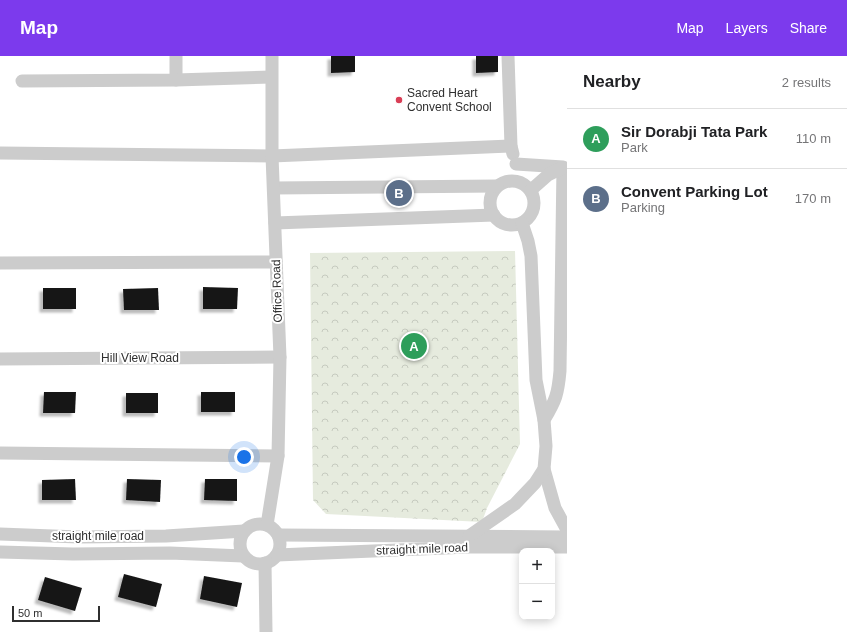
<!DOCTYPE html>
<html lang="en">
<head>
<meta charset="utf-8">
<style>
  :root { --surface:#fff; --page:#f6f6f6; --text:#202124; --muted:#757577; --line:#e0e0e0; --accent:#7c3aed }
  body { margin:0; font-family:Arial,sans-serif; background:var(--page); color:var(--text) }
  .controls { position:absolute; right:12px; bottom:12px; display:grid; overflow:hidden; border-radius:8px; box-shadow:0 2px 10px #0003 }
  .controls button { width:36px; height:36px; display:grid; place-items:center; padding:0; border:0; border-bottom:1px solid var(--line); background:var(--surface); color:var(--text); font:20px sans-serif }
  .scale { position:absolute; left:12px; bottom:10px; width:88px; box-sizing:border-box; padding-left:4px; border:2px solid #2f2f2f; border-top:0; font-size:11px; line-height:14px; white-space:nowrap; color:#2f2f2f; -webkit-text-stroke:3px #fff; paint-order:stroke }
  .you { position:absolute; left:244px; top:401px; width:14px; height:14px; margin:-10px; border:3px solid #fff; border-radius:50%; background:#1a73e8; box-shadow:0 0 0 6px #1a73e833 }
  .badge { display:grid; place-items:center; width:26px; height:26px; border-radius:50%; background:var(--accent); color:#fff; font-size:13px; font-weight:700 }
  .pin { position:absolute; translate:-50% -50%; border:2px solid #fff; box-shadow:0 1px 4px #0006 }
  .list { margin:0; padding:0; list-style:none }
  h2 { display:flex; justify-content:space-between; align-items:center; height:52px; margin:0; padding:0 16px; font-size:17px }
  h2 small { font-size:13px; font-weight:400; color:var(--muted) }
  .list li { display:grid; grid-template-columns:26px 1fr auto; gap:12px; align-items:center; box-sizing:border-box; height:60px; padding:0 16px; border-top:1px solid var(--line) }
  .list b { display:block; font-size:15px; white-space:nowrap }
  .list p { margin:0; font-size:13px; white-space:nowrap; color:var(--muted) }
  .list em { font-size:13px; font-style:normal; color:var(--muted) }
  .map { position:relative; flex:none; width:567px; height:576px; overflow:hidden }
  header { display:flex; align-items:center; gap:24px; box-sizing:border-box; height:56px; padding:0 20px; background:var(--accent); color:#fff }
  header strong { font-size:19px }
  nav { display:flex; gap:22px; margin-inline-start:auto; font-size:14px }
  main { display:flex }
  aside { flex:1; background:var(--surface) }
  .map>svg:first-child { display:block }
</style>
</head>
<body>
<header>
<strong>Map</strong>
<nav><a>Map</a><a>Layers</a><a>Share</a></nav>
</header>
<main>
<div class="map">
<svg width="567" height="576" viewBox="0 0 567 576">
  <defs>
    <pattern id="forest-crowns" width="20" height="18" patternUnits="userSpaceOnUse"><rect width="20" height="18" fill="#e6ebde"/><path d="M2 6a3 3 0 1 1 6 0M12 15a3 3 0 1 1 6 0" fill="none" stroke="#c6cabf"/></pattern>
    <filter id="shadow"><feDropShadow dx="-3.5" dy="3.5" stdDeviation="1" flood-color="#0004"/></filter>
  </defs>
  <rect width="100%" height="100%" fill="#fff"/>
  <!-- forest -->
  <path fill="url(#forest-crowns)" d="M515,195L520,388L487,452L482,466L326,458L313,444L310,197Z"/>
  <!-- building -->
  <g fill="#161616" filter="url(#shadow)">
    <path d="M331,0H355V16L331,17Z"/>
    <path d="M476,0H498V16L476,17Z"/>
    <path d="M203,231L238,232L237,253H203Z"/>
    <rect x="43" y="232" width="33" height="21"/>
    <path d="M158,232L159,254H124L123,233Z"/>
    <path d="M44,336H76L75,357H43Z"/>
    <rect x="201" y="336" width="34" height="20"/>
    <rect x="126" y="337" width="32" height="20"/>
    <path d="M75,423L76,444H42V424Z"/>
    <path d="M127,423L161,424L160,446L126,444Z"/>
    <path d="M205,423H237V445L204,444Z"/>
    <path d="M124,518L162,528L156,551L118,541Z"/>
    <path d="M204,520L242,527L237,551L200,543Z"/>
    <path d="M45,521L82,532L75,555L38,544Z"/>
  </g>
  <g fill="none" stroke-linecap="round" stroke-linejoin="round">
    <!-- minor -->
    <g stroke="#ccc" stroke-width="13">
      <path d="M508,0L511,90L513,98"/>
      <path d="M176,24V0"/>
      <path d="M22,25L176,24L271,21"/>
      <path d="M0,97L272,100L511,90"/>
      <path d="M516,108L563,111L560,315C558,338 556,344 544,364"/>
      <circle cx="512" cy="147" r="22"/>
      <path d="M274,132L497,130"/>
      <path d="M531,134L548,119L562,112"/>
      <path d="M275,167L494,159"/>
      <path d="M0,207L276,206"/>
      <path d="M0,303L280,301"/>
      <path d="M0,397L278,400"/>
      <path d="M544,413L555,452L567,474"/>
      <circle cx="260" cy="488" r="20"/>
      <path d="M267,469L278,400L280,301L272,100V0"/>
      <path d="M0,478L79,481L166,480L244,475"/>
      <path d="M278,479L567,481"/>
      <path d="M469,480L515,448L535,427L544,413L546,390L544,364L536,324L531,200L528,185L522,167"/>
      <path d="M0,496L73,498L170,497L243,500"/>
      <path d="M277,499L469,491H567"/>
      <path d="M265,507L266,576"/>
    </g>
  </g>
  <!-- markers -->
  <circle fill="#d93e56" stroke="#fff" stroke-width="1.5" cx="399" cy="44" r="4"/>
  <g text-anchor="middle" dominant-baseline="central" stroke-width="4" stroke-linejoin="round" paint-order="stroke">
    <!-- poi labels -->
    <g font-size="12" fill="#2f2f2f" stroke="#fff" text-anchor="start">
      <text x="407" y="37">Sacred Heart<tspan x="407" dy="14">Convent School</tspan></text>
    </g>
    <!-- street labels -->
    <g font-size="12" fill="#2f2f2f" stroke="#fff">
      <text transform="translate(277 235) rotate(-92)">Office Road</text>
      <text x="140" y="302">Hill View Road</text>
      <text x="98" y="480">straight mile road</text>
      <text transform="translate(422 493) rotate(-2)">straight mile road</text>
    </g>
  </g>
</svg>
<div class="controls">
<button>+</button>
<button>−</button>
</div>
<div class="scale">50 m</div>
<div class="you"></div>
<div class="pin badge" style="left:414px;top:290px;background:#2e9e5b">A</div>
<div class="pin badge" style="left:399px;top:137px;background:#5c6f8a">B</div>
</div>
<aside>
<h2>Nearby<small>2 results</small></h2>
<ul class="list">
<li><span class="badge" style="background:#2e9e5b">A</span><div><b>Sir Dorabji Tata Park</b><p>Park</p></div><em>110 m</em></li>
<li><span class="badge" style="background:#5c6f8a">B</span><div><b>Convent Parking Lot</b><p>Parking</p></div><em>170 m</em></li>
</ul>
</aside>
</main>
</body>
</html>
